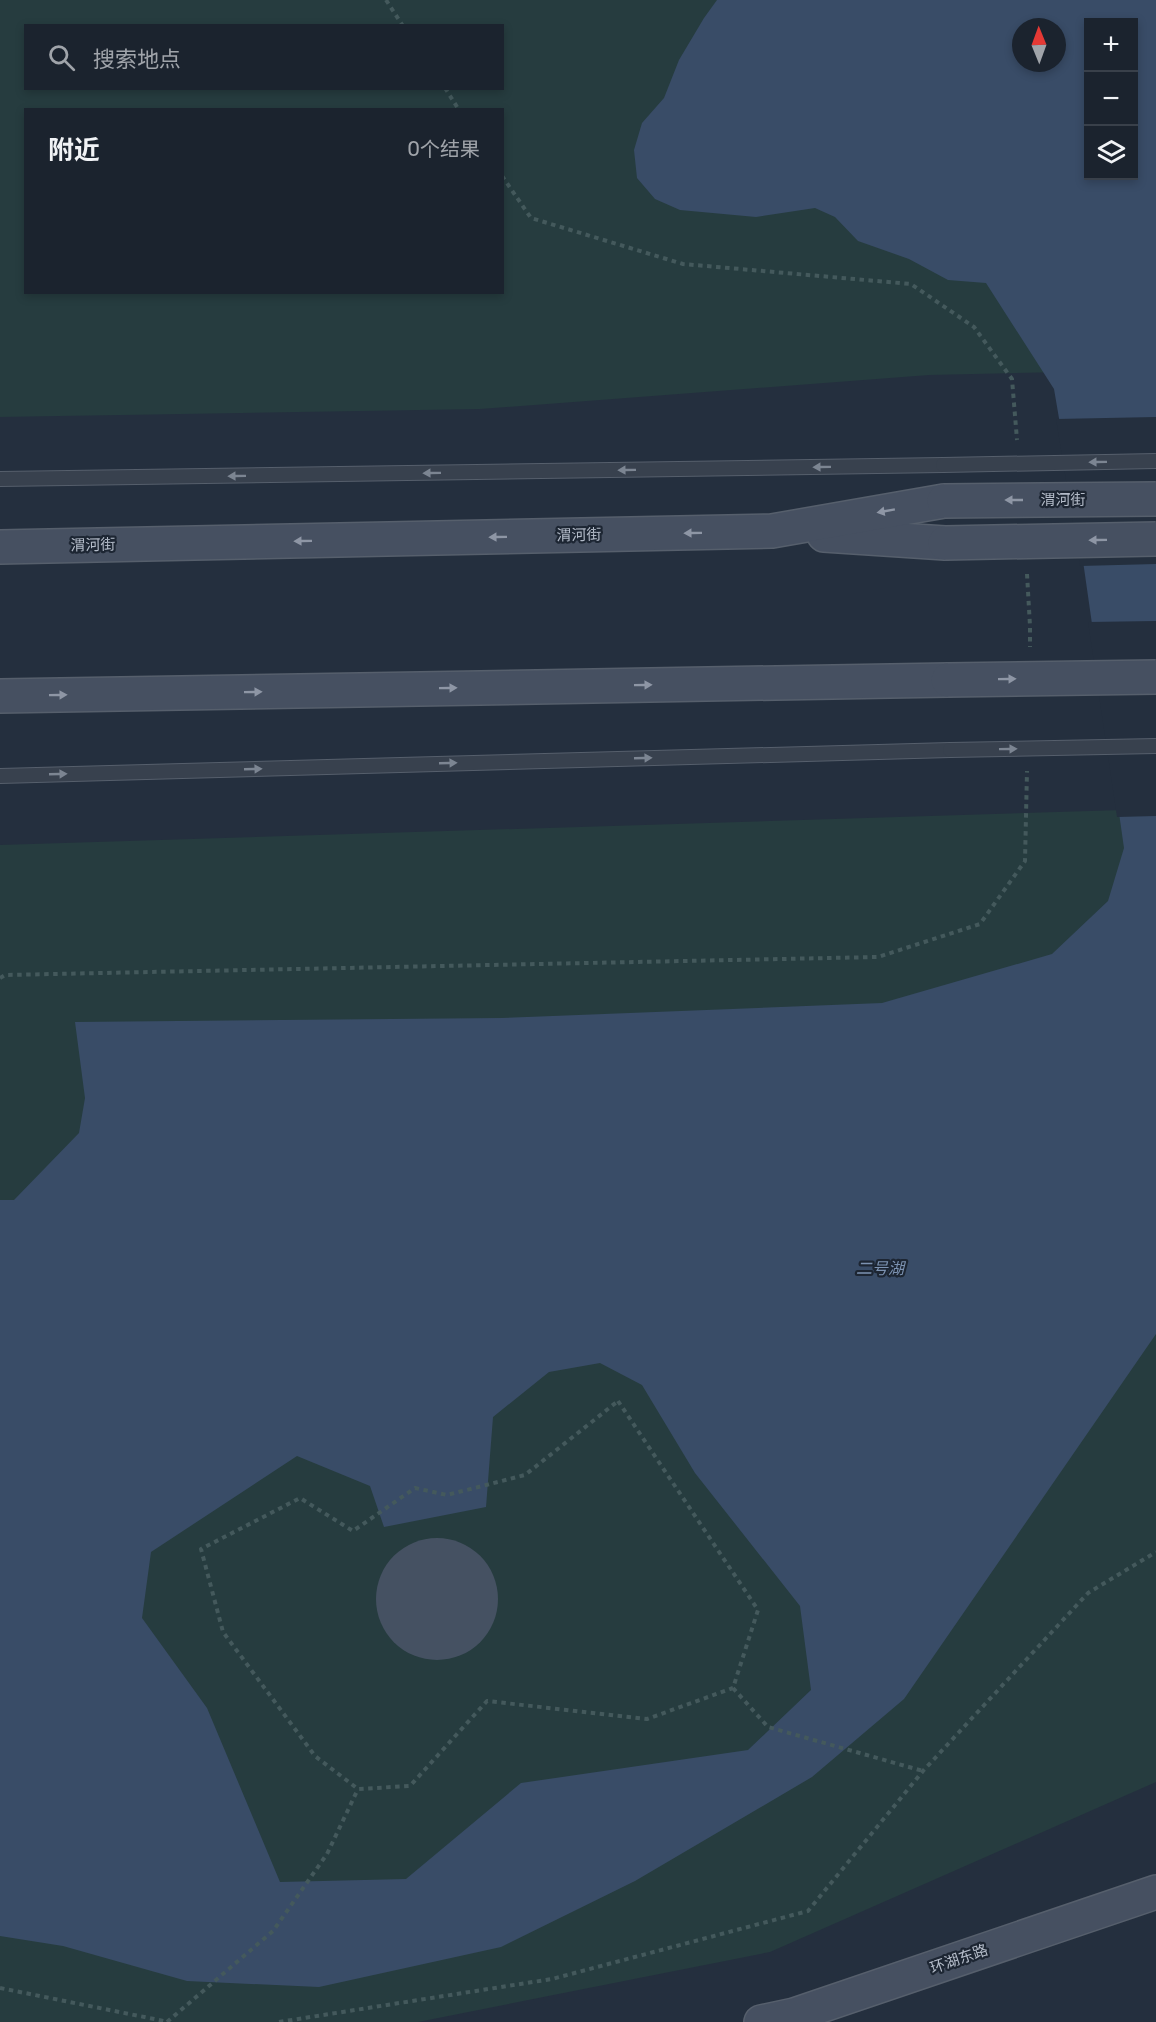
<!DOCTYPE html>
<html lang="zh">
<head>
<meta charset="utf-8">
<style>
  :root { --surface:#1b232e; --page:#242b36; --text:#f1f3f6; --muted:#a0a4aa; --line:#39404a }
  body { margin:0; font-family:Rubik,"Noto Sans SC",sans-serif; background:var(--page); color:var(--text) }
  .controls { position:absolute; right:18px; top:18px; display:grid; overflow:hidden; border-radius:0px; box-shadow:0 3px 9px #0003 }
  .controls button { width:54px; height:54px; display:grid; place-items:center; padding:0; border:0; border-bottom:2px solid var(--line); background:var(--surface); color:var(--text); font:30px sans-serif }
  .compass { position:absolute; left:1012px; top:18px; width:54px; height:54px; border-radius:50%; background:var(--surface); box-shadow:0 3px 9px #0003; rotate:359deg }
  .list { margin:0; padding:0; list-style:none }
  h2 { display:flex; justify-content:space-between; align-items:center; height:78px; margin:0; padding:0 24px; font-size:26px }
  h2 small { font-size:20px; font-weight:400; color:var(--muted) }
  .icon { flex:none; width:33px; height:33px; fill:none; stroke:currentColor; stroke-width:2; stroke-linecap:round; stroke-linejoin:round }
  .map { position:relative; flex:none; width:1156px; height:2022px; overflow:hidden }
  .search { position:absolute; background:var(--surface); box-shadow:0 3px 9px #0003; left:24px; top:24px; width:480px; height:66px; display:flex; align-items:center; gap:15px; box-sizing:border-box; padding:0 21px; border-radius:0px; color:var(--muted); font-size:22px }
  .panel { position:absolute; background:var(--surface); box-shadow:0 3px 9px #0003; left:24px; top:108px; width:480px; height:186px; border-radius:0px }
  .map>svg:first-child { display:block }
</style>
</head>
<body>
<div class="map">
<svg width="1156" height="2022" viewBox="0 0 1156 2022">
  <rect width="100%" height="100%" fill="#242f3e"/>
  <!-- green -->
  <g fill="#263c3f" fill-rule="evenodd">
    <path d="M0,0H1156V370L929,375L480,409L0,417ZM1088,22H1134V176H1088ZM26,26H502V88H26ZM1021,27H1057V63H1021ZM26,110H502V292H26Z"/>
    <path d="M1156,809V1782L770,1952L418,2022H0V845Z"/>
  </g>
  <!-- water -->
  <path fill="#394c67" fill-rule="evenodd" d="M717,0H1156V1334L904,1699L812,1777L635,1881L501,1947L319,1987L187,1981L63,1946L0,1936V1200H14L79,1133L85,1098L75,1022L501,1018L882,1003L1052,954L1108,901L1124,848L1081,547L1054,389L986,283L948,280L909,259L858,241L835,217L815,208L756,217L680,210L655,199L637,178L634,150L642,123L664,98L679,60L704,18ZM1088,22H1134V176H1088ZM1021,27H1057V63H1021ZM600,1363L642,1385L695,1473L800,1606L811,1690L748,1750L521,1783L406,1879L280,1882L207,1708L142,1618L151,1552L297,1456L370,1486L384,1527L486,1507L493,1417L549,1372Z"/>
  <!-- pier -->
  <g fill="#242f3e">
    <path d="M1156,417V564L1080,566L1056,419Z"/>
    <path d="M1156,621V816L1117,817L1088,622Z"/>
  </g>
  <!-- building -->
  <circle fill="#455162" cx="437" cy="1599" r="61"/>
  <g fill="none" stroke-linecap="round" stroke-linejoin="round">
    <defs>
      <g id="lane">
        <path d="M0,479L943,465"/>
        <path d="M0,776L950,750"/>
      </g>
      <g id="secondary">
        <path d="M824,535L945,543"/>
        <path d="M0,547L772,531L944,501"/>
        <path d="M0,696L948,680"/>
        <path d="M761,2022L794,2015L1156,1892"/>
      </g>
    </defs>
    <!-- lane casing -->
    <use href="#lane" stroke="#565f6c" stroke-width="16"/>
    <!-- secondary casing -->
    <use href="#secondary" stroke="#565f6c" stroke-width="36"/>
    <!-- path -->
    <g stroke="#44595c" stroke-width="4" stroke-dasharray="4.5 4.5" stroke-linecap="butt">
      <path d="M386,0L403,26"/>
      <path d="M445,88L459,110"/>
      <path d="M502,176L531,218L683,264L911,284L974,327L1012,379L1017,440"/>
      <path d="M1027,574L1030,626V647"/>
      <path d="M0,978L5,975L878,957L980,924L1025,861L1027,771"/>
      <path d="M618,1401L758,1610L733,1688L647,1719L487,1701L410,1786L358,1789L315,1756L223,1632L201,1549L300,1498L353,1531L415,1488L447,1495L525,1475Z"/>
      <path d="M733,1688L768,1727L923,1771"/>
      <path d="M0,1988L169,2022"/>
      <path d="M167,2022L273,1931L327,1854L358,1789"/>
      <path d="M279,2022L552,1979L808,1911L923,1771L1088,1593L1156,1552"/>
    </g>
    <!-- lane -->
    <use href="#lane" stroke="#38414e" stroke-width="14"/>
    <!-- secondary -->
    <use href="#secondary" stroke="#465061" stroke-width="33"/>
    <defs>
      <g id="lane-bridge">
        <path d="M943,465L1156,461"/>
        <path d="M950,750L1156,746"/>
      </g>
      <g id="secondary-bridge">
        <path d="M944,501L1156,499"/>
        <path d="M945,543L1156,539"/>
        <path d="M948,680L1156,677"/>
      </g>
    </defs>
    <!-- lane-bridge casing -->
    <use href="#lane-bridge" stroke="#565f6c" stroke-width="16" stroke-linecap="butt"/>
    <!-- secondary-bridge casing -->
    <use href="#secondary-bridge" stroke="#565f6c" stroke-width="36" stroke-linecap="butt"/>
    <!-- lane-bridge -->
    <use href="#lane-bridge" stroke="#38414e" stroke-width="14"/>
    <!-- secondary-bridge -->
    <use href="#secondary-bridge" stroke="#465061" stroke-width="33"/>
  </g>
  <!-- one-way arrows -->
  <defs><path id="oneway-solid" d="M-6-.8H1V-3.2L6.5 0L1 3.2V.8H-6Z" transform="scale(1.5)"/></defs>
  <g fill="#7c8592">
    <use href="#oneway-solid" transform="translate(1098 462) rotate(179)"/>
    <use href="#oneway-solid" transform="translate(822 467) rotate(179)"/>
    <use href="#oneway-solid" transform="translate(627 470) rotate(179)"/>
    <use href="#oneway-solid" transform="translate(432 473) rotate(179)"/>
    <use href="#oneway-solid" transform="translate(237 476) rotate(179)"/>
    <use href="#oneway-solid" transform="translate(1008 749) rotate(-1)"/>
    <use href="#oneway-solid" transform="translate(643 758) rotate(-2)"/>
    <use href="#oneway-solid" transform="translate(448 763) rotate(-2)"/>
    <use href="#oneway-solid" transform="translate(253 769) rotate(-2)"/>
    <use href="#oneway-solid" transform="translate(58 774) rotate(-2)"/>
  </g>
  <g fill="#8e96a5">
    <use href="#oneway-solid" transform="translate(1014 500) rotate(180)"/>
    <use href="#oneway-solid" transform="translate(886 511) rotate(170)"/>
    <use href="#oneway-solid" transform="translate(693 533) rotate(179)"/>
    <use href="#oneway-solid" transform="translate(498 537) rotate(179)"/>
    <use href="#oneway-solid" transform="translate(1098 540) rotate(179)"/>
    <use href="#oneway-solid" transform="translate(303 541) rotate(179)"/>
    <use href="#oneway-solid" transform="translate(1007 679) rotate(-1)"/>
    <use href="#oneway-solid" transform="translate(643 685) rotate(-1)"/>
    <use href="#oneway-solid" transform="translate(448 688) rotate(-1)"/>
    <use href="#oneway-solid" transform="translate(253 692) rotate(-1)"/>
    <use href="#oneway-solid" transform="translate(58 695) rotate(-1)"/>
  </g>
  <g text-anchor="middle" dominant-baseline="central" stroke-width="4.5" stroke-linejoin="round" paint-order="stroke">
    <!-- street labels -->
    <g font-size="15" fill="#b4bcc9" stroke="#1d2633">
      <text x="1063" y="500">渭河街</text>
      <text transform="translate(579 535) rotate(-1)">渭河街</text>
      <text transform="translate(93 545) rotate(-1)">渭河街</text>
      <text transform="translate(959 1959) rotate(-19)">环湖东路</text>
    </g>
    <!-- water labels -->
    <g font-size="16" font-style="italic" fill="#7c92b1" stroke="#1d2633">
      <text x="880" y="1268">二号湖</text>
    </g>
  </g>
</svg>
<div class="controls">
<button>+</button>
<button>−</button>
<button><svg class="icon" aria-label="layers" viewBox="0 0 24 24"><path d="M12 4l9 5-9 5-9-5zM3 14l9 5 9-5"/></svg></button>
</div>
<svg class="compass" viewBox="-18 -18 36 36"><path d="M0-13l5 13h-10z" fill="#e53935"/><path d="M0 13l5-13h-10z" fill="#a0a4aa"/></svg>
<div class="search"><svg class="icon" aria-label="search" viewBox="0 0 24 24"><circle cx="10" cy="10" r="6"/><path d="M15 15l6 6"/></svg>搜索地点</div>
<section class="panel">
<h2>附近<small>0个结果</small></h2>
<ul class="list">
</ul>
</section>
</div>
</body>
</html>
